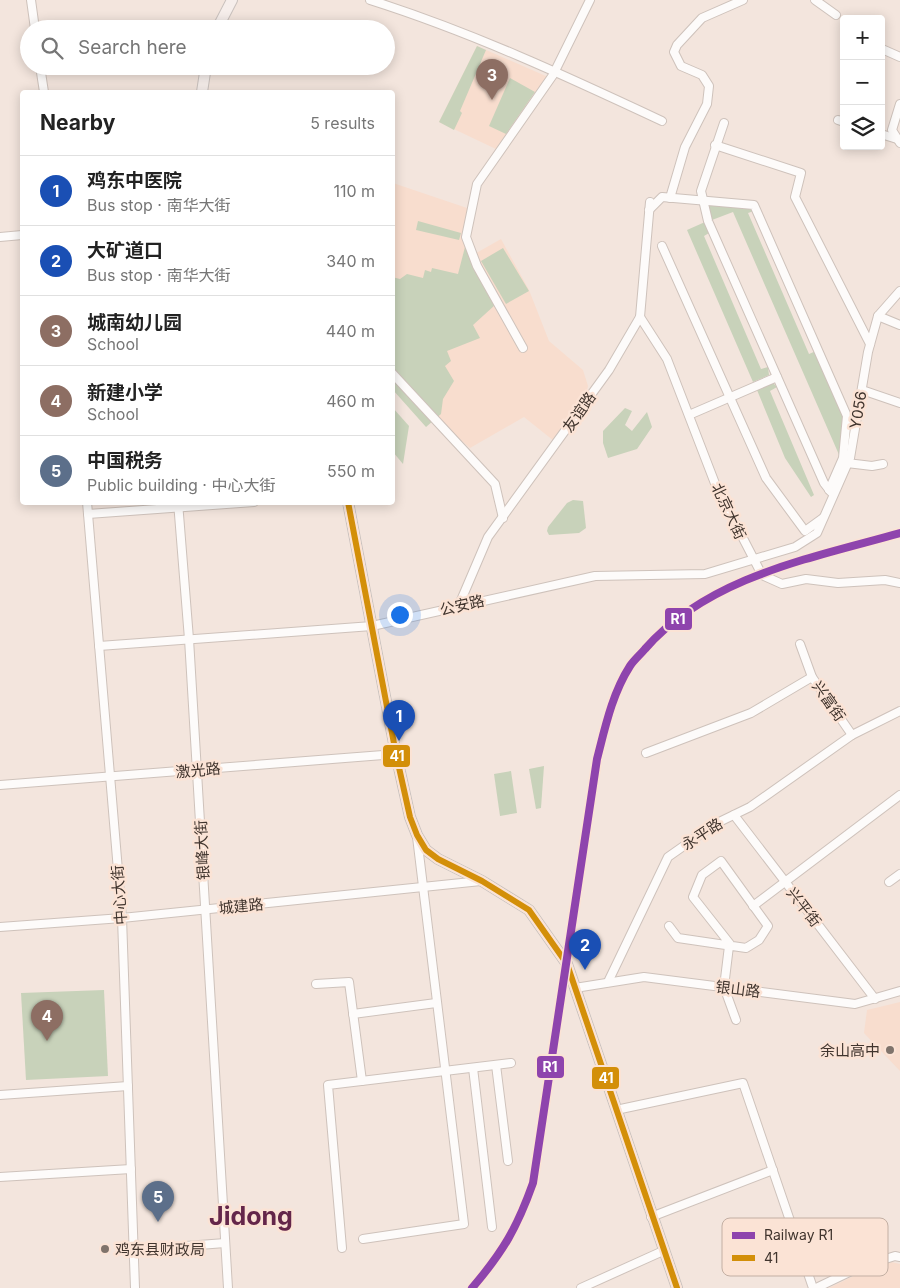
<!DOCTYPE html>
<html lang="en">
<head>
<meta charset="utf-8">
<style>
  :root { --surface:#fff; --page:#f2f2f2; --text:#222; --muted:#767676; --line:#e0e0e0; --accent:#7c3aed }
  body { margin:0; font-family:Inter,"Noto Sans SC",sans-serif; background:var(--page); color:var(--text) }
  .controls { position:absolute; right:15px; top:15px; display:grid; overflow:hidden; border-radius:5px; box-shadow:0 2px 12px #0003 }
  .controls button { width:45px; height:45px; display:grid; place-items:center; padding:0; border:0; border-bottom:1px solid var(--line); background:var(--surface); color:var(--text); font:25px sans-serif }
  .you { position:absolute; left:399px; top:614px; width:18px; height:18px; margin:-12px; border:4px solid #fff; border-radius:50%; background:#1a73e8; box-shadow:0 0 0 8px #1a73e833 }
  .badge { display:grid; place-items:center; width:32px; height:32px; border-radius:50%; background:var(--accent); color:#fff; font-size:16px; font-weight:700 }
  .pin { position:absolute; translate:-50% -41px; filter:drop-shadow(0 1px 2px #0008) }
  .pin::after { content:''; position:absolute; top:26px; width:18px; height:15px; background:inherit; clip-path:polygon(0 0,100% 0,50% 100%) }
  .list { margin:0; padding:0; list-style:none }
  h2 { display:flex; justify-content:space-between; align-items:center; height:65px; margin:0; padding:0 20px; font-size:21px }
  h2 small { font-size:16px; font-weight:400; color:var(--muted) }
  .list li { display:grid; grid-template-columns:32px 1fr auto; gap:15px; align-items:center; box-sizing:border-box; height:70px; padding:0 20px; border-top:1px solid var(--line) }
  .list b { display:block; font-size:19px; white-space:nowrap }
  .list p { margin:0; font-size:16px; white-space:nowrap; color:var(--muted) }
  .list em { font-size:16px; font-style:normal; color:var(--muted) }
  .icon { flex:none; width:28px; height:28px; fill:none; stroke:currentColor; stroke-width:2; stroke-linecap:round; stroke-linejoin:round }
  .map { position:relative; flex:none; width:900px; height:1288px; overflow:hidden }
  .search { position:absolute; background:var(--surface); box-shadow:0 2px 12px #0003; left:20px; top:20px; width:375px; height:55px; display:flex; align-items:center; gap:12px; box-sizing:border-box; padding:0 18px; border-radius:28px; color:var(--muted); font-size:19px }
  .panel { position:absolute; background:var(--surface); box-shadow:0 2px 12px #0003; left:20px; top:90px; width:375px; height:415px; border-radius:5px }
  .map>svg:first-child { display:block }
</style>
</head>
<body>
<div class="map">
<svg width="900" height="1288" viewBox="0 0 900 1288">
  <rect width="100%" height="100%" fill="#f3e5dd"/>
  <!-- built -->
  <g fill="#f8ddce">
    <path d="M477,46L548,77L498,150L439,122Z"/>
    <path d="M393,183L470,209L464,238L471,256L501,239L529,290L549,341L583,370L588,386L585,398L554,441L524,417L470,448L439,421L393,371Z"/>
    <path d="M900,1002V1071L864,1033L867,1010Z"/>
    <path d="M891,1262L900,1264V1288H829L876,1265Z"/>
  </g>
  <!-- green -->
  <g fill="#c8d2ba">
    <path d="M477,46L486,50L460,111L462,113L454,130L439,122Z"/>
    <path d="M510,78L535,92L506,134L489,126Z"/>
    <path d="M710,205L747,208L754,211L748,213L809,354L816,351L845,417L840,457L733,212L712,220L708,208Z"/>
    <path d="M418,221L461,233L459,240L416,230Z"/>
    <path d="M705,222L709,233L704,236L761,369L768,367L769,375L753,382L687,230Z"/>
    <path d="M465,247L495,305L473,325L480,338L447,351L451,361L445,366L454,381L443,399L441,414L426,427L393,390L392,277L400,279L407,274L423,278L425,270L431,272L432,268L458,274Z"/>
    <path d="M503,248L529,291L506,304L481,261Z"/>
    <path d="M773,383L777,387L770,391L814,495L811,497L785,458L757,390Z"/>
    <path d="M393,408L409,426L403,464L393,452Z"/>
    <path d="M625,408L632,411L625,425L632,431L647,412L652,427L637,449L608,458L603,443V431Z"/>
    <path d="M573,500L583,501L586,528L579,533L549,535L547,531L548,527L567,503Z"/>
    <path d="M544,766L541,808L536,809L529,769Z"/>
    <path d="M511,771L517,813L500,816L494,774Z"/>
    <path d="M104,990L108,1076L26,1080L21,993Z"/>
  </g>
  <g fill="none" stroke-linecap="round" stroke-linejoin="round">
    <defs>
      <g id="minor">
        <path d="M31,0L35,29"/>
        <path d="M370,0C471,32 566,76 662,121"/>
        <path d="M815,0L836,15"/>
        <path d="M882,49L900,57"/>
        <path d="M40,66L44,92"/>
        <path d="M900,104L892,130L900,143"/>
        <path d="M838,120L844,122"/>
        <path d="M724,123L701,191L708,221L824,483L831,492"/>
        <path d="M881,134L897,139"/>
        <path d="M715,145L801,173L795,197L870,344"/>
        <path d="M670,198L685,147L707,104L709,86L702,75L681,66L674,52L677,45L702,18L743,0"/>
        <path d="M649,210L662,197L754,205L847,416L843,458L829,490"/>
        <path d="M0,237L22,235"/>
        <path d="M662,246L766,478L805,531L823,518"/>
        <path d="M878,316L900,325"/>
        <path d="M640,317L667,359L716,486L762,575L782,584L806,579L838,583L885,580L900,583"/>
        <path d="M523,348L477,266L466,237L477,184L553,75L590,0"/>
        <path d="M392,373L495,484L503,518"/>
        <path d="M862,390L900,403"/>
        <path d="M689,415L777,377"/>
        <path d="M847,463L872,466L883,464"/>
        <path d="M87,502L122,918L135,1288"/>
        <path d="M178,502L189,639L228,1288"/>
        <path d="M88,514L254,502"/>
        <path d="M459,605L488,537L609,370L640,317L650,202"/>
        <path d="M800,644L812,677L852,735L900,711"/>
        <path d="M99,646L372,626L595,576L705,574L795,547L817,533L850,458L868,352L878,316L900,291"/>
        <path d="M646,753L751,713L812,677"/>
        <path d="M0,785L396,754"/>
        <path d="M734,815L875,999"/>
        <path d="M889,882L900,874"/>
        <path d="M753,906L900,795"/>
        <path d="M669,926L678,938L746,948L759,940L768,926L721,861L702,875L693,897L730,944L729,946L724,987L736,1020"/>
        <path d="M0,927L122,918L481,881"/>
        <path d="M608,982L668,857L715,824L750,807L852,735"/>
        <path d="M316,984L349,982L362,1081"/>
        <path d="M575,988L644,977L855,1004L900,991"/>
        <path d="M353,1014L436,1003"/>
        <path d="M496,1065L508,1161"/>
        <path d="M473,1068L492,1227"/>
        <path d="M0,1095L128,1086"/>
        <path d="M616,1110L743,1083L813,1288"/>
        <path d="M0,1177L131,1169"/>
        <path d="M651,1217L773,1170"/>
        <path d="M363,1239L464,1224L417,837"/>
        <path d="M342,1248L328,1085L511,1063"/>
        <path d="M134,1250L225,1243"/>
        <path d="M581,1288L663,1251"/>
        <path d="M816,1288L860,1267L895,1256L900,1257"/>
      </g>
      <g id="major">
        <path d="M217,29L232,0"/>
        <path d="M202,92L206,66"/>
        <path d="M348,502L396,754L410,817L417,835L426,850L438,859L482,881L529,910L567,964L677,1288"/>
      </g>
    </defs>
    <!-- minor casing -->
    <use href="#minor" stroke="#cec2bb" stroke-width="10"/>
    <!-- major casing -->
    <use href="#major" stroke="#cac2be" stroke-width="12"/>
    <!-- minor -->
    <use href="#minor" stroke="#fdfbfa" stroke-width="8"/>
    <!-- major -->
    <use href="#major" stroke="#f6eeeb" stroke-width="10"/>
    <defs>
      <path id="bus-1" d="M348,502L396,754L410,817L417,835L426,850L438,859L482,881L529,910L567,964L677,1288"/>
    </defs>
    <!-- bus-1 casing -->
    <use href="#bus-1" stroke="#fbe3d5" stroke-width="10"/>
    <!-- bus-1 -->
    <use href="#bus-1" stroke="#d38f09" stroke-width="6"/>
    <defs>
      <path id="rail-1" d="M472,1288C503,1252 517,1228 533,1183L597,759C605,728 612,694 630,666C634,660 640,655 645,649C708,577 811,558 900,533"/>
    </defs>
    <!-- rail-1 casing -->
    <use href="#rail-1" stroke="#fbe3d5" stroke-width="11"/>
    <!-- rail-1 -->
    <use href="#rail-1" stroke="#8e44ad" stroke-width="8"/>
  </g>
  <!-- markers -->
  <g fill="#7f736b" stroke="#fbe3d5" stroke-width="2">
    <circle cx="890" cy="1050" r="5"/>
    <circle cx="105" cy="1249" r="5"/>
  </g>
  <g text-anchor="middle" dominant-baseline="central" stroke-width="5" stroke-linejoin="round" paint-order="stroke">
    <!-- street labels -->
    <g font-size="15" fill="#41352e" stroke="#fbe3d5">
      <text transform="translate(858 410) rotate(-80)">Y056</text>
      <text transform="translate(579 412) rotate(-55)">友谊路</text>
      <text transform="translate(729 511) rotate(65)">北京大街</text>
      <text transform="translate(462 605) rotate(-13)">公安路</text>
      <text transform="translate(829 701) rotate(55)">兴富街</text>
      <text transform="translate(198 770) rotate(-5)">激光路</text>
      <text transform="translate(702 834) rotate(-33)">永平路</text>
      <text transform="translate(202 850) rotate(-93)">银峰大街</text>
      <text transform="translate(119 895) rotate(-94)">中心大街</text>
      <text transform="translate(241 906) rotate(-6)">城建路</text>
      <text transform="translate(804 907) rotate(52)">兴平街</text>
      <text transform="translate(738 989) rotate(7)">银山路</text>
    </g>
    <!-- poi labels -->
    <g font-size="15" fill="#41352e" stroke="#fbe3d5" text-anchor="end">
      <text x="880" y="1050">余山高中</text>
      <text x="115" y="1249" text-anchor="start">鸡东县财政局</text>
    </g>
    <!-- town labels -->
    <g font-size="25" font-weight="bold" fill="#64264a" stroke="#fbe3d5">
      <text x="251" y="1216">Jidong</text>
    </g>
  </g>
  <!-- legend -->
  <rect x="722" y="1218" width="166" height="58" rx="8" fill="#fbe3d5" stroke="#c3afa3" stroke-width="1"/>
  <rect x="732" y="1232" width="23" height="7" fill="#8e44ad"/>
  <rect x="732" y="1255" width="23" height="6" fill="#d38f09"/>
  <g font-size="14" fill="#41352e">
    <text x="764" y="1240">Railway R1</text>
    <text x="764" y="1263">41</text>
  </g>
  <g stroke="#fbe3d5" stroke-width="2">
    <rect x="664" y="607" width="29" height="24" rx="5" fill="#8e44ad"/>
    <rect x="382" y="744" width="29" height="24" rx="5" fill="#d38f09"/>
    <rect x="536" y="1055" width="29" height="24" rx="5" fill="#8e44ad"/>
    <rect x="591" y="1066" width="29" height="24" rx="5" fill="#d38f09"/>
  </g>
  <g font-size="14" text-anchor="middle" font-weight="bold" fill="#fff">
    <text x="678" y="624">R1</text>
    <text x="397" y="761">41</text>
    <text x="550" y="1072">R1</text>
    <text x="606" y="1083">41</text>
  </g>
</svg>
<div class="controls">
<button>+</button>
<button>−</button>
<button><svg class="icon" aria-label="layers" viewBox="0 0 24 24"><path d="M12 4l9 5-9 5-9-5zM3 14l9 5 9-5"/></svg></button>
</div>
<div class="you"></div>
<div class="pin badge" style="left:399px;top:741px;background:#1a4fb4">1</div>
<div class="pin badge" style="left:585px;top:970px;background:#1a4fb4">2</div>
<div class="pin badge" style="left:492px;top:100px;background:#8d6e63">3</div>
<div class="pin badge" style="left:47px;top:1041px;background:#8d6e63">4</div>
<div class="pin badge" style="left:158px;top:1222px;background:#5c6f8a">5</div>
<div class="search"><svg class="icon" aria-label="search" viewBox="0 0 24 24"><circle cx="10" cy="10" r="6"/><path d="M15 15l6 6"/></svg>Search here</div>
<section class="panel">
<h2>Nearby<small>5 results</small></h2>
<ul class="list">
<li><span class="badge" style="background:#1a4fb4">1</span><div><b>鸡东中医院</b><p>Bus stop · 南华大街</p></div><em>110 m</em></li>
<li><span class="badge" style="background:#1a4fb4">2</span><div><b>大矿道口</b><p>Bus stop · 南华大街</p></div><em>340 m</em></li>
<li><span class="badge" style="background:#8d6e63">3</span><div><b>城南幼儿园</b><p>School</p></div><em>440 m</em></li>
<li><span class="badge" style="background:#8d6e63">4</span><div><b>新建小学</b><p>School</p></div><em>460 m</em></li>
<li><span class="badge" style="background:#5c6f8a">5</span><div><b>中国税务</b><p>Public building · 中心大街</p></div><em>550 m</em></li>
</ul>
</section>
</div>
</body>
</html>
